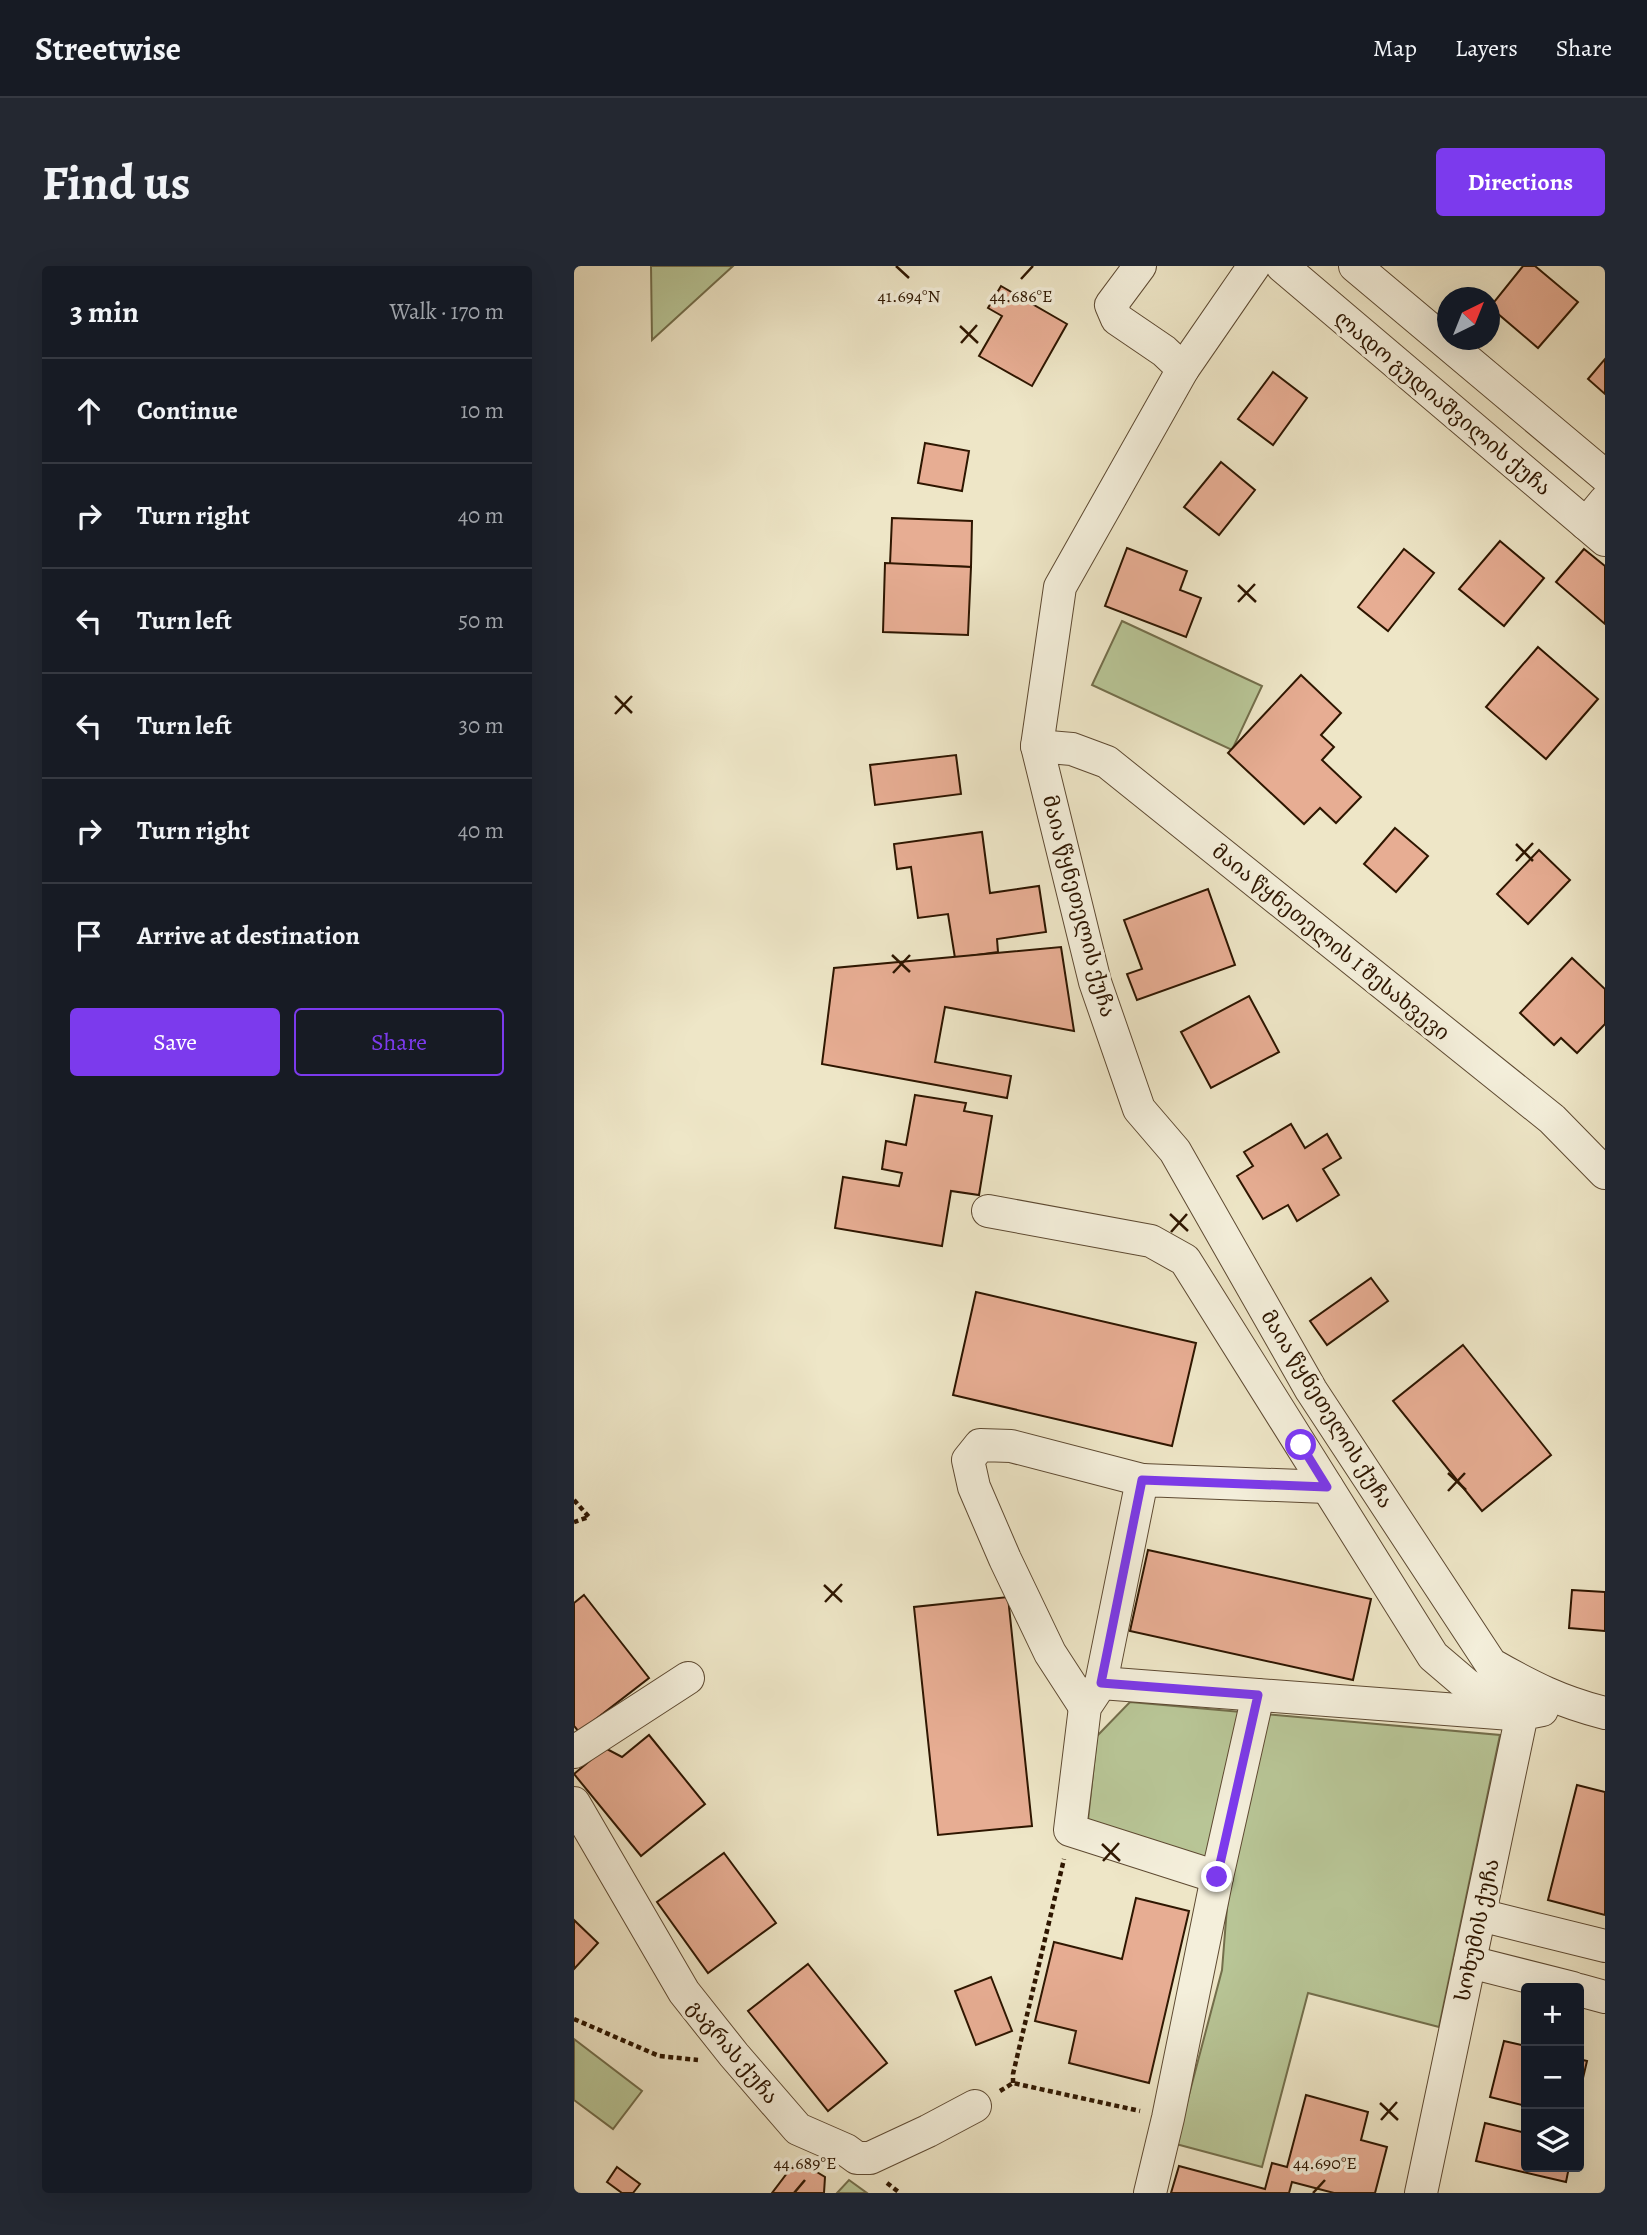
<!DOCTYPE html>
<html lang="en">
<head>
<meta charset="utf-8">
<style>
  :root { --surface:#171b24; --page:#242831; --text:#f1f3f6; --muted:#9ea1a6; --line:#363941; --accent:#7c3aed }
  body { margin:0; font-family:Alegreya,"Noto Serif Georgian",serif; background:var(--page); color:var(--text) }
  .controls { position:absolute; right:21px; bottom:21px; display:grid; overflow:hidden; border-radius:7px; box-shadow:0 7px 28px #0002 }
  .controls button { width:63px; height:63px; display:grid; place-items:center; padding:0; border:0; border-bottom:2px solid var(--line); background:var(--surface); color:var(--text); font:35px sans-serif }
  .compass { position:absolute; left:863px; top:21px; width:63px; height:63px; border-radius:50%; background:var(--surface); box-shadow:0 7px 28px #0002; rotate:43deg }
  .stop { position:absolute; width:21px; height:21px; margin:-16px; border:5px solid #7c3aed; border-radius:50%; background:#fff }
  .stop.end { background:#7c3aed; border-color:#fff; box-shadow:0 2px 7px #0008 }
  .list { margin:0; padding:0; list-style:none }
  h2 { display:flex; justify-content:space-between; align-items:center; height:91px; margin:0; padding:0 28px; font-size:30px }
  h2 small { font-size:23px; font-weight:400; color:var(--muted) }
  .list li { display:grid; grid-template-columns:46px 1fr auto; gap:21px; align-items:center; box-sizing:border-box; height:105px; padding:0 28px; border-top:2px solid var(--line) }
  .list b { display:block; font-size:26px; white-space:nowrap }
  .list em { font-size:23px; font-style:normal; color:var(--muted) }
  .actions { display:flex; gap:14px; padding:21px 28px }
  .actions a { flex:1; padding:16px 0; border:2px solid var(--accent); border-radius:7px; text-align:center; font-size:24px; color:var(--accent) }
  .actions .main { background:var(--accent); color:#fff }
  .icon { flex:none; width:38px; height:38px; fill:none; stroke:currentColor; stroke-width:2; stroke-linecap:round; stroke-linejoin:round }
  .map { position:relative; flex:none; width:1031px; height:1927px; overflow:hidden; border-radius:7px }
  header { display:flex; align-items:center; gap:42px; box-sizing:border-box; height:98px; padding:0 35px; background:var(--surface); border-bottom:2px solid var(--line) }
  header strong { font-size:33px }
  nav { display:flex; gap:38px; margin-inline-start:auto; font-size:24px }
  .intro { display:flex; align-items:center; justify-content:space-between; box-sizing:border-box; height:168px; padding:0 42px }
  h1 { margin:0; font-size:49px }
  .button { padding:18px 32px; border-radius:7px; background:var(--accent); color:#fff; font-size:24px; font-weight:700 }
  main { display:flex; gap:42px; padding:0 42px }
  aside { flex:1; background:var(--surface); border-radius:7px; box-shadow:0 7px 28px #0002 }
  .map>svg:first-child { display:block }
</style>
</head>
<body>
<header>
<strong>Streetwise</strong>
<nav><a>Map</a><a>Layers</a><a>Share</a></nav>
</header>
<div class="intro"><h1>Find us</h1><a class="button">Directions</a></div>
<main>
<aside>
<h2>3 min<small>Walk · 170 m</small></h2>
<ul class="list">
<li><svg class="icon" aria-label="ahead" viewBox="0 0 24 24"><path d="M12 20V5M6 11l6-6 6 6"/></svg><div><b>Continue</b></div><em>10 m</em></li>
<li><svg class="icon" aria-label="right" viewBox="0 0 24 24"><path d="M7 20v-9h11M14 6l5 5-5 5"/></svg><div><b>Turn right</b></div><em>40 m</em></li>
<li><svg class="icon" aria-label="left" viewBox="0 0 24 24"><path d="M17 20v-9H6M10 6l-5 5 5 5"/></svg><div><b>Turn left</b></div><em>50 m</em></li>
<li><svg class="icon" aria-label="left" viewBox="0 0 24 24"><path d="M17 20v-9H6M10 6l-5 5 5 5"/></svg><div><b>Turn left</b></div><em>30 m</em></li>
<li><svg class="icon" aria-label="right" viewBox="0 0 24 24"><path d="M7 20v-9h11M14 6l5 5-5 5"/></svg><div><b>Turn right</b></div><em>40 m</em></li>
<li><svg class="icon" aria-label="arrive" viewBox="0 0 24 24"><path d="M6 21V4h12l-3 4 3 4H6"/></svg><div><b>Arrive at destination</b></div></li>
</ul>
<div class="actions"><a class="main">Save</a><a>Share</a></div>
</aside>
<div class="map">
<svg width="1031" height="1927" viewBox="0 0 1031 1927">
  <rect width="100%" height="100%" fill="#eee6c7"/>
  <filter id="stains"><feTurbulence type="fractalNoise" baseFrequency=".00286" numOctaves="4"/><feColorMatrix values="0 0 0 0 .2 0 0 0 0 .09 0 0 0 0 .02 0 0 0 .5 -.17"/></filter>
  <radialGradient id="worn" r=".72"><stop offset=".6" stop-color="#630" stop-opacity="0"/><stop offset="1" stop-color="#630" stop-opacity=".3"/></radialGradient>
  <!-- green -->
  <g fill="#b8c596" stroke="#736e4b" stroke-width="2">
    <path d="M77,0H159L78,74Z"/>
    <path d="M548,355L688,420L658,484L518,419Z"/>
    <path d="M556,1436L926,1469L865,1761L734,1727L688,1901L602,1878L648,1704L656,1604L514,1554L523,1470Z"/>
    <path d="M0,1773L68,1825L39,1863L0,1834Z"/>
    <path d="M275,1914L293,1927H263Z"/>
  </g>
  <!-- building -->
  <g fill="#e7ad93" stroke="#2e1600" stroke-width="2">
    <path d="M949,0H961L1004,36L964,82L916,41Z"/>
    <path d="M427,20L493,58L458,120L405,90L428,50L414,42Z"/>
    <path d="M1031,93V128L1014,113Z"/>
    <path d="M699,106L733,132L699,179L664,153Z"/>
    <path d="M351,177L395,185L388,225L344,217Z"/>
    <path d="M647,196L681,224L645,269L610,241Z"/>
    <path d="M318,252L398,255L397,301L316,298Z"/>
    <path d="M926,275L970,312L930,360L885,323Z"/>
    <path d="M553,282L613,305L606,324L627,332L612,371L531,340Z"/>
    <path d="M830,283L860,307L814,365L784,341Z"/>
    <path d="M1010,283L1031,300V358L982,316Z"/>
    <path d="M311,297L397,301L394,369L309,366Z"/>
    <path d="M964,381L1024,433L972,493L912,441Z"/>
    <path d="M727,409L767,447L747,469L760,481L748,494L787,531L762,557L746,542L730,558L654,487Z"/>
    <path d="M382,489L387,528L301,539L296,499Z"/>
    <path d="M821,562L854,590L822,626L790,598Z"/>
    <path d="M408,566L416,627L465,620L472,666L423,673L424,686L381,692L374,648L344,652L337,601L323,603L320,578Z"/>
    <path d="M965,584L996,614L954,658L923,628Z"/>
    <path d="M634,623L661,699L563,734L553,708L568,703L550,654Z"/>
    <path d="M487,681L500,765L371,741L361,796L437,810L433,832L248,798L260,702Z"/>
    <path d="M998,692L1031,723V758L1003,787L987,772L980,779L946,747Z"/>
    <path d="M675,730L705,786L637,822L607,766Z"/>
    <path d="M341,829L392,837L390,845L418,850L405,929L377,925L368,980L261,962L269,911L325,920L328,907L308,903L312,875L332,879Z"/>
    <path d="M717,858L731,882L753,868L767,892L749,903L765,929L723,955L714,939L689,953L663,910L679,900L670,886Z"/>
    <path d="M797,1012L814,1035L753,1079L736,1055Z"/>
    <path d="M402,1026L622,1077L598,1180L379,1129Z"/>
    <path d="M889,1079L977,1189L908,1245L819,1135Z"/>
    <path d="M574,1284L797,1333L779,1414L556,1365Z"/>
    <path d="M998,1324L1031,1326V1365L995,1362Z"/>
    <path d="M10,1329L75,1412L5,1466L0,1460V1337Z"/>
    <path d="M434,1331L458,1560L364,1569L340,1341Z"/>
    <path d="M75,1469L131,1538L67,1590L0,1508L31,1482L48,1491Z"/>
    <path d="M1003,1519L1031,1526V1649L974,1634Z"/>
    <path d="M150,1587L202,1657L134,1707L83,1636Z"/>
    <path d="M562,1632L615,1645L575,1817L495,1797L502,1765L461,1755L480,1676L548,1693Z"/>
    <path d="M0,1654L24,1677L0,1703Z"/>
    <path d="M234,1698L313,1797L254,1845L174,1745Z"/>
    <path d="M417,1711L438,1765L402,1779L381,1725Z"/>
    <path d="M930,1775L952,1780V1840L916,1831Z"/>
    <path d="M1005,1793L1013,1795L1005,1829Z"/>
    <path d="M732,1829L794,1846L787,1874L813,1881L801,1927H760L718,1916L715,1927H597L605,1900L691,1923L698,1897L713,1901Z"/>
    <path d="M911,1857L952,1867V1901H995L992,1916L902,1895Z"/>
    <path d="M223,1894L251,1911L250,1927H198Z"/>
    <path d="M43,1901L66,1918L59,1927H48L33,1916Z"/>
  </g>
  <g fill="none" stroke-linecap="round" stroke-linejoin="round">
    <defs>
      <g id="minor">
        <path d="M566,0L537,39L543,53L590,85L609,103"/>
        <path d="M680,0L609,103L486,321L463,480L521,716L565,843L601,885L737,1124L917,1398C957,1421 987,1436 1031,1447"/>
        <path d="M708,0L1031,274"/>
        <path d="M781,0L1031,210"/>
        <path d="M1012,258L1031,235"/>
        <path d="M463,480L498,483L533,496L978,853L1031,907"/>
        <path d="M414,945L577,975L611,994L859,1390L893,1419L948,1448"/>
        <path d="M527,1417L937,1448"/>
        <path d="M684,1429L643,1611L496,1564L511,1441L527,1417L568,1214L753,1221"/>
        <path d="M511,1441L476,1387L431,1293L400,1221L394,1194L406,1179L437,1180L568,1214"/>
        <path d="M0,1486L114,1412"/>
        <path d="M0,1537L110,1726L160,1789L224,1863L272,1884L283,1892H296L354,1865L401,1840"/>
        <path d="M906,1649L1031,1680"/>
        <path d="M896,1696L999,1722"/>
        <path d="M1005,1724L1031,1731"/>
        <path d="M576,1927L594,1852L643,1611"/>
        <path d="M847,1927L948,1448L968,1444"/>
      </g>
    </defs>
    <!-- minor casing -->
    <use href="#minor" stroke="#5e4a32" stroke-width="34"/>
    <!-- path -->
    <g stroke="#2e1600" stroke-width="4.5" stroke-dasharray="5 3.5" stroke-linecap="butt">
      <path d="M0,1234L15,1251L0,1256"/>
      <path d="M0,1753L85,1790L124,1794"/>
      <path d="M439,1817V1808L490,1593"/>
      <path d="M426,1825L439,1817L566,1845"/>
      <path d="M313,1917L326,1927"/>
    </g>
    <!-- minor -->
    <use href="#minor" stroke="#f4efdb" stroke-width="32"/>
  </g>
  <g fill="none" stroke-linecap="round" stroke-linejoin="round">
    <!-- route -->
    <path stroke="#7c3aed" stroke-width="9" d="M643,1611L684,1429L527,1417L568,1214L753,1221L727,1179"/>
  </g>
  <!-- ticks -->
  <path fill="none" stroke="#2e1600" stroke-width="2.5" d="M322,0L335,12M447,13L459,0M386,60L404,77M387,77L403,59M664,319L682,336M664,336L681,318M41,430L58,447M41,448L58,430M942,578L959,595M942,595L959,577M318,689L336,706M319,707L336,689M596,948L614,965M597,966L613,948M874,1207L892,1224M874,1225L891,1207M250,1319L268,1336M251,1336L268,1318M528,1578L546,1595M529,1595L545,1577M806,1837L824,1854M807,1854L823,1836M220,1927L231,1914M739,1927L751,1914"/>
  <g text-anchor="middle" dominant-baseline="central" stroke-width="7" stroke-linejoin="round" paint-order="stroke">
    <!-- street labels -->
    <g font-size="21" fill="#2e1600" stroke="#f4efdb">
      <text transform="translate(869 137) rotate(40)">ლადო გუდიაშვილის ქუჩა</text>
      <text transform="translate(505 640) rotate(75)">მაია წყნეთელის ქუჩა</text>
      <text transform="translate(757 676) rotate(39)">მაია წყნეთელის I შესახვევი</text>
      <text transform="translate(753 1143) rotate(58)">მაია წყნეთელის ქუჩა</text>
      <text transform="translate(903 1664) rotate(-78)">სოხუმის ქუჩა</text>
      <text transform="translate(159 1786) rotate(50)">გაგრას ქუჩა</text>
    </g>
  </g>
  <g font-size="18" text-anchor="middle" fill="#2e1600" stroke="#f4efdb" stroke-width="7" stroke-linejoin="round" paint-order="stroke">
    <text x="335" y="36">41.694°N</text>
    <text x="447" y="36">44.686°E</text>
    <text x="231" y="1903">44.689°E</text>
    <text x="751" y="1903">44.690°E</text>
  </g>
  <rect width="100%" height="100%" filter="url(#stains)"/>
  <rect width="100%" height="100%" fill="url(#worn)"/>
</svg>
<div class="controls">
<button>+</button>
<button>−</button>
<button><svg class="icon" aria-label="layers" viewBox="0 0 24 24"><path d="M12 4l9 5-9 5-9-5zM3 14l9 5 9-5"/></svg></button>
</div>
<svg class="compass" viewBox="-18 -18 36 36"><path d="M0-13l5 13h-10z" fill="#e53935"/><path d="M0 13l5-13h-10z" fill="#9ea1a6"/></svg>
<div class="stop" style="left:727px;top:1179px"></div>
<div class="stop end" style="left:643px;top:1611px"></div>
</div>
</main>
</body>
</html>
